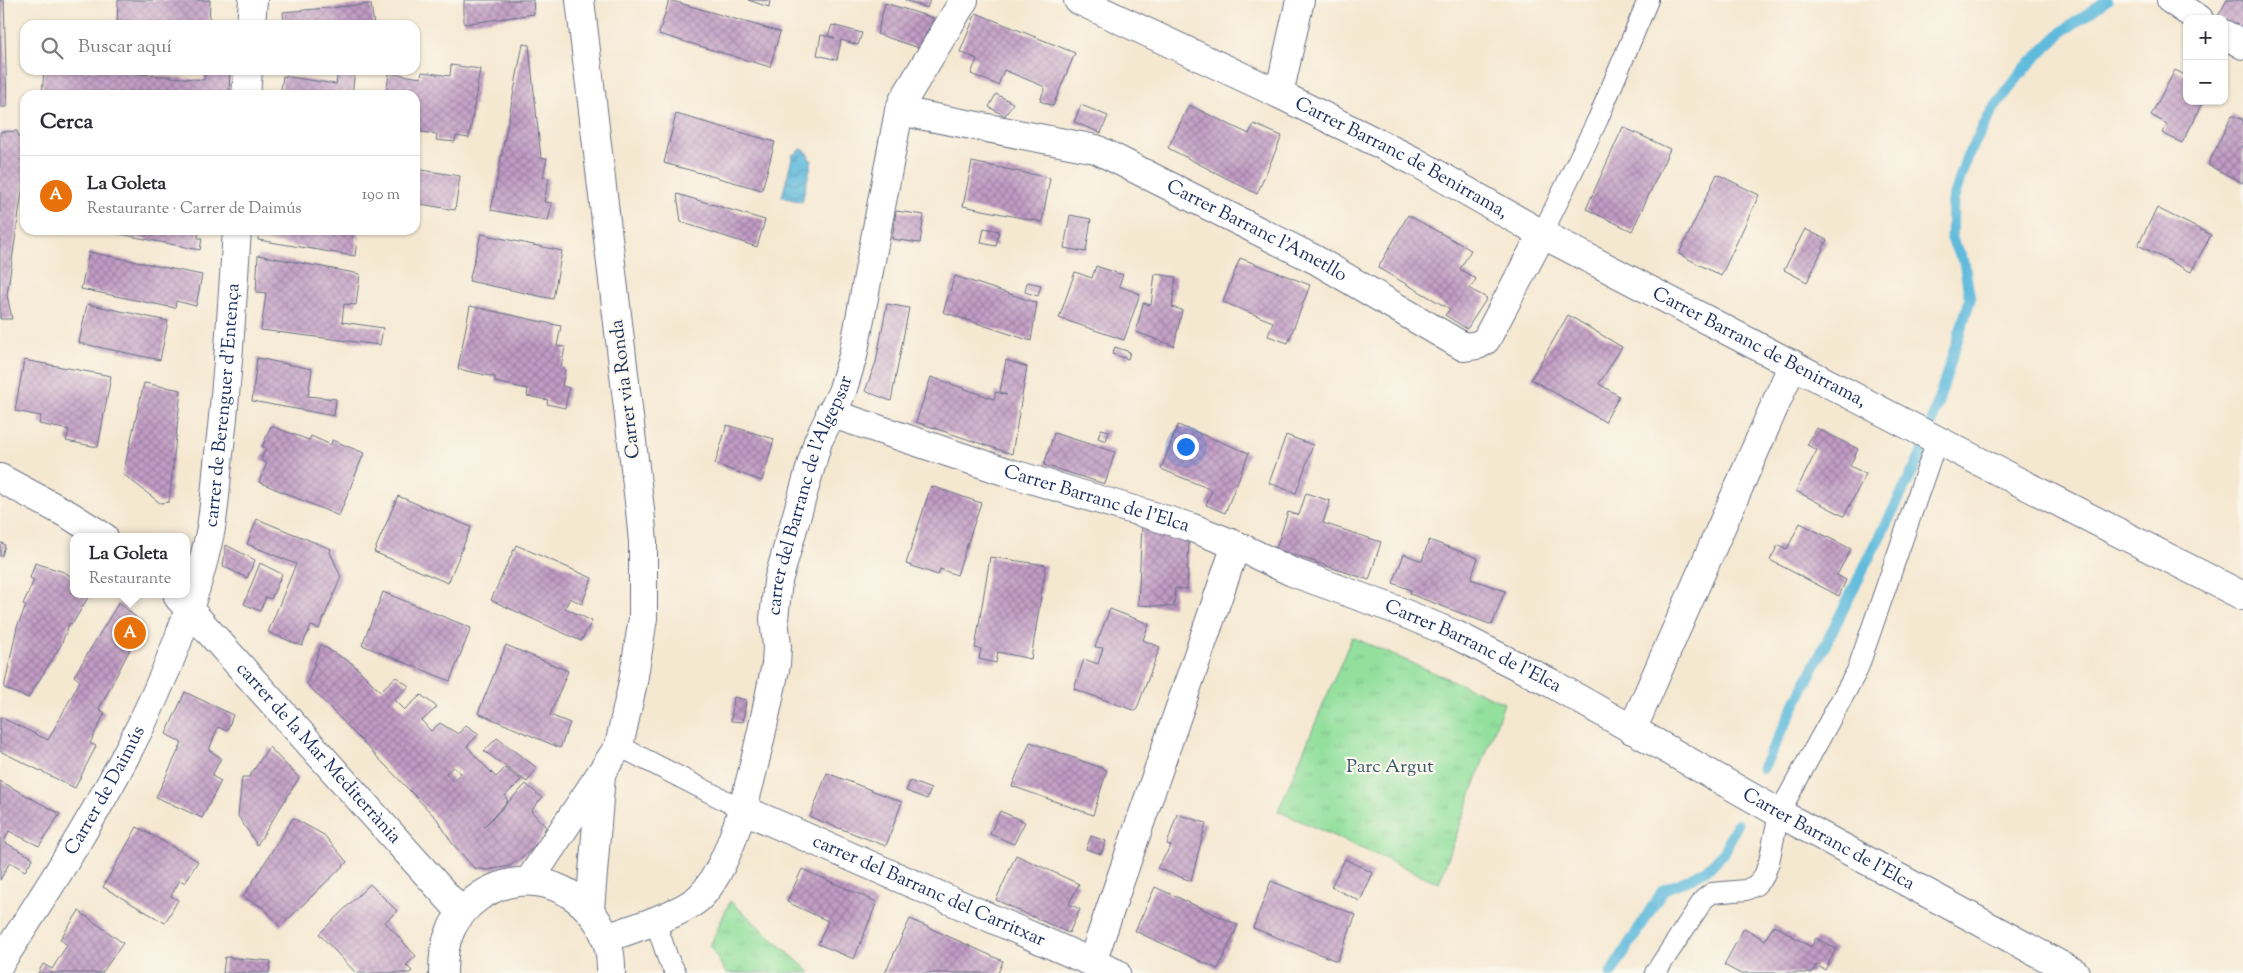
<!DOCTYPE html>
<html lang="es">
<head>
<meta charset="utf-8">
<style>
  :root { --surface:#fff; --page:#f7f7f7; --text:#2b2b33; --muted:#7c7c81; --line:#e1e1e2; --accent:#1a73e8 }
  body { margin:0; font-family:"Sorts Mill Goudy",serif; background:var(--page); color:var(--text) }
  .controls { position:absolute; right:15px; top:15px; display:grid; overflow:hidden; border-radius:10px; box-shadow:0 1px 4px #0004 }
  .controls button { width:45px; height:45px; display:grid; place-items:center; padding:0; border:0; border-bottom:1px solid var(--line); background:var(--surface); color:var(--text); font:25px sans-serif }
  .you { position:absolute; left:1185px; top:446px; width:18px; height:18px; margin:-12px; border:4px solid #fff; border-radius:50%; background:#1a73e8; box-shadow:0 0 0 8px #1a73e833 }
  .badge { display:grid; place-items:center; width:32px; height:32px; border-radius:50%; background:var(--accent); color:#fff; font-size:16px; font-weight:700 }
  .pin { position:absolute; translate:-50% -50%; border:2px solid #fff; box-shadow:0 1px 5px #0006 }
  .popup { position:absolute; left:70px; top:533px; width:120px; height:65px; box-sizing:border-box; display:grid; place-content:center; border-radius:10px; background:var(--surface); filter:drop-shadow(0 1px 4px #0005); font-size:16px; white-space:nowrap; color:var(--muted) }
  .popup b { font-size:19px; color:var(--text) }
  .popup::after { content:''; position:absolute; left:50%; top:100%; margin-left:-10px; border:10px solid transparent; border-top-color:var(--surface) }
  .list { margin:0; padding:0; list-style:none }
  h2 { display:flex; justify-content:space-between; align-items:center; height:65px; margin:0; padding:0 20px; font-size:21px }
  h2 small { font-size:16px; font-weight:400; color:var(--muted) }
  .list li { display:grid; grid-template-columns:32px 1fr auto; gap:15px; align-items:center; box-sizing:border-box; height:80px; padding:0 20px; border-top:1px solid var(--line) }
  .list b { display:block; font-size:19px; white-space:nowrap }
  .list p { margin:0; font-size:16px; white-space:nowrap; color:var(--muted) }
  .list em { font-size:16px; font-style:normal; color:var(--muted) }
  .icon { flex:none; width:28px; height:28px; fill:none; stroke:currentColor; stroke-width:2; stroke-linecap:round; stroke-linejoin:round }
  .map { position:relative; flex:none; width:2243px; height:973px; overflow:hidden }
  .search { position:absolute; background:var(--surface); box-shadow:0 1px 4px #0004; left:20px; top:20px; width:400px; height:55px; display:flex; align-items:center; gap:12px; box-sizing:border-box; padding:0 18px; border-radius:15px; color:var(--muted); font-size:19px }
  .panel { position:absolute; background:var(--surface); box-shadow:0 1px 4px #0004; left:20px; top:90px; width:400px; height:145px; border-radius:15px }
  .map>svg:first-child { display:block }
</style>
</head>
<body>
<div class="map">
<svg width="2243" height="973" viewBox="0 0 2243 973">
  <defs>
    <pattern id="park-tufts" width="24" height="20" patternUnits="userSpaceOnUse" patternTransform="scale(1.25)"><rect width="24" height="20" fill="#93e09d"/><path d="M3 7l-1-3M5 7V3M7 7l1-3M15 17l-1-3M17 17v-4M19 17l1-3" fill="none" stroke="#7ec08a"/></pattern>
    <pattern id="water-waves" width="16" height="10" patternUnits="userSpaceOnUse" patternTransform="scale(1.25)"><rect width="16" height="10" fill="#5fbadc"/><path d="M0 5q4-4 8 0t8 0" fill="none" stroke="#4e98b6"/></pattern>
    <pattern id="building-cross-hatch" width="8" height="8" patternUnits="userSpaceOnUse" patternTransform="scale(1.25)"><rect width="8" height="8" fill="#c19bc4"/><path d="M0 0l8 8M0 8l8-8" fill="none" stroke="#9c7fa2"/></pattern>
  </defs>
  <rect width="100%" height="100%" fill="#fbf7ec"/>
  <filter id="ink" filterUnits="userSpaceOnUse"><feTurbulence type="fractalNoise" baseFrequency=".02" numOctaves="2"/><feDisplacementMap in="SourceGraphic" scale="10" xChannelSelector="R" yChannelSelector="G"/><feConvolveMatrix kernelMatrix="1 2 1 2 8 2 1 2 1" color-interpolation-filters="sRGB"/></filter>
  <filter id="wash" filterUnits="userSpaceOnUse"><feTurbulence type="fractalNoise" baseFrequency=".0096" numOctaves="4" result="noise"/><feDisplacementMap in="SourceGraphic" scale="20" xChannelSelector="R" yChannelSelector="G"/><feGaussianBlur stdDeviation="1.12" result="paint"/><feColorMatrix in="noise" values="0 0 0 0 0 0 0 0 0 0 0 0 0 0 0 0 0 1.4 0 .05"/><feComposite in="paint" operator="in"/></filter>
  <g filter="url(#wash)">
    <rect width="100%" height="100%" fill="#f5e8d1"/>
    <!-- park -->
    <g fill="url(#park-tufts)" stroke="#57887e">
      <path d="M1352,637L1504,703L1439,883L1278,811Z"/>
      <path d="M730,901L811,973H726L710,946Z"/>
    </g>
    <!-- water -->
    <path fill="url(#water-waves)" stroke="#3d749d" d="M802,149L808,153L809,159L812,160L802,202L782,197L793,154H797L798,151Z"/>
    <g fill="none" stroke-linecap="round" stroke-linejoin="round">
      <!-- stream -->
      <g stroke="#5fbadc" stroke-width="11">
        <path d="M1763,768L1922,453L1970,300L1964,262L1952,240L1953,201L1966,159L1992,111L2025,68L2063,31L2107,0"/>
        <path d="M1611,973L1663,890L1690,879L1709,868L1725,851L1737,824"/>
      </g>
    </g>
    <g id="blocks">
      <!-- building -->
      <g fill="url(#building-cross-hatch)" fill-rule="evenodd">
        <path d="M0,0H4L7,107H0Z"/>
        <path d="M118,0H210L209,25H117Z"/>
        <path d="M464,0H533L534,14L464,24Z"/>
        <path d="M669,0L780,32L770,67L659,34Z"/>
        <path d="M748,0H770L769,7Z"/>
        <path d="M905,0H930L927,8Z"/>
        <path d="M2227,0H2243V33L2224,22V19L2217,18Z"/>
        <path d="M885,3L934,18L919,48L877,34Z"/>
        <path d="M371,4L374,25H284L283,12Z"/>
        <path d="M976,13L1075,53L1053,106L1040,101L1045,87L1004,70L998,85L971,74L977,59L960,52Z"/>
        <path d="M832,25L862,33L858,45L841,40L837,60L817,55L821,35L835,38L828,36Z"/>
        <path d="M523,44L529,45L541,158H547L543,177L549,178L544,202L552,203L548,221L491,210Z"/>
        <path d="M451,65L480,69L469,138L456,136L455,142L436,140L437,134L415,131V95H386L389,73L421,78L422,72L450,76Z"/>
        <path d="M44,70H98L204,80L205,70H230L229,95H42Z"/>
        <path d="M350,70H355L352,95H280L283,76L336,84L338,72L349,74Z"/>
        <path d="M2175,70L2187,76V101H2204L2182,143L2162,133L2167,124L2151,115Z"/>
        <path d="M996,94L1013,103L1005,116L989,107Z"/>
        <path d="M1081,105L1108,116L1101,133L1074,122Z"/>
        <path d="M1189,105L1249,134L1254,124L1282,136L1257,194L1168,148Z"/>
        <path d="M676,114L775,142L762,190L664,163Z"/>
        <path d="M2232,115L2243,120V183L2208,165Z"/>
        <path d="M1623,127L1670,149L1632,231L1586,209Z"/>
        <path d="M17,131L25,153V171L7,295L12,319H0V132Z"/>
        <path d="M972,162L1050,178L1042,222L963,206Z"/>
        <path d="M415,169L460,176L455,210L415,203Z"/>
        <path d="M1717,174L1759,195L1721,276L1679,254Z"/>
        <path d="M677,194L765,220L757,247L681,222Z"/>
        <path d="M2157,208L2211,235L2191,272L2138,245Z"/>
        <path d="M896,211L924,215L920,243L892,239Z"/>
        <path d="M1070,215L1091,219L1086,252L1064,248Z"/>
        <path d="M1408,215L1471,250L1460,269L1476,279L1470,289L1487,298L1467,329L1445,315L1450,309L1378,268Z"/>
        <path d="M984,228L999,231L996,246L981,243Z"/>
        <path d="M1805,229L1827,240L1807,282L1784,270Z"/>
        <path d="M100,230H199L198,238H202L200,250Z"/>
        <path d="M259,230H358L355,256L258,240Z"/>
        <path d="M481,234L562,251L553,299L469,281Z"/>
        <path d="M89,252L202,275L196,306L176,301L175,308L81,289Z"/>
        <path d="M258,255L360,274L356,305L344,304L342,322L383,328L380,345L261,330L266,293L256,292Z"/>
        <path d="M1240,258L1310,285L1288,343L1268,336L1273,322L1223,302Z"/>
        <path d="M1096,266L1123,275L1119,286L1140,294L1124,340L1059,318L1075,272L1092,278Z"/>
        <path d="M1155,274L1176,277L1172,307L1182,310L1174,346L1136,332L1143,303L1151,305Z"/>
        <path d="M955,276L1037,303L1031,341L943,312Z"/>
        <path d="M1027,282L1041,285L1038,296L1025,292Z"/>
        <path d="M87,304L168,321L160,360L79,343Z"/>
        <path d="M887,304L909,308L891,401L865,391L876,362Z"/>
        <path d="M470,306L561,326L557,346L565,347L561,367L565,369L562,386L569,388L565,408L547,404L548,400L527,396L528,389L495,382V377L458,369Z"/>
        <path d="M1568,315L1622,347L1599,384L1619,396L1605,422L1531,379Z"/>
        <path d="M1115,347L1130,352L1128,359L1112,354Z"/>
        <path d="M257,358L312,369L308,396L336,399L334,416L252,401Z"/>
        <path d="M24,360L111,376L98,447L66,441L69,430L39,424L41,416L15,411Z"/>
        <path d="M1006,360L1027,367L1012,454L916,422L931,377L994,399L996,392L1007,395L1000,392Z"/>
        <path d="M144,383L181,390L169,502L160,503L123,474Z"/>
        <path d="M727,425L774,439L762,481L715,464Z"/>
        <path d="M1178,425L1249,453L1225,513L1206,505L1212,490L1161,469Z"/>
        <path d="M271,426L309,440L311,436L331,445L332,440L364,453L339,516L259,482L267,463L261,460L266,448L262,447Z"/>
        <path d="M1816,428L1858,449L1850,466L1866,474L1844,516L1796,491L1817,450L1807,445Z"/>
        <path d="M1101,429L1109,431L1106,441L1098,438Z"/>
        <path d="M1054,433L1115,452L1105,484L1044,465Z"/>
        <path d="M1286,435L1313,445L1296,493L1269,483Z"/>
        <path d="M931,486L981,503L957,575L940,569L938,575L906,564Z"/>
        <path d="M1306,493L1330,501L1323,523L1381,542L1369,580L1276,549L1288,512L1299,515Z"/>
        <path d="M398,496L471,527L448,583L374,552Z"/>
        <path d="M257,519L331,549L330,552L341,577L319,629L311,626L302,646L268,632L296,564L247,544Z"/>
        <path d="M1800,523L1851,549L1837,575L1846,580L1839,596L1770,560L1778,545L1787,549Z"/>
        <path d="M1142,525L1189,539L1187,589L1175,588L1174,607L1138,605Z"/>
        <path d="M1429,540L1478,558L1471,579L1505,591L1492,625L1410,594L1411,590L1393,583L1404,554L1422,561Z"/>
        <path d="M0,542L5,545L2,556H0Z"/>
        <path d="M226,545L255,560L247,578L223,566Z"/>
        <path d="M516,545L592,578L582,604L570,598L565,608L592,621L581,641L491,600Z"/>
        <path d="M990,557L1046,565L1031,659L998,652L996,663L979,659L981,649L975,648Z"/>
        <path d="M35,563L64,572L74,578V594H90L73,623L69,624L61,645L28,698L4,688L17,627L26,606L23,604L34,580L30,578Z"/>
        <path d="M260,563L282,574L271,599L266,597L260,611L244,604Z"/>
        <path d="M383,592L471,628L450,681L362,645Z"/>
        <path d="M119,602L143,624L99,709L105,713L90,743L96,746L75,788L0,751V717L48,740L80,681L74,676Z"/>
        <path d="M1110,609L1149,624L1143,640L1160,647L1136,711L1074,689L1084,659L1098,664L1103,648L1095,647Z"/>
        <path d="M321,645L353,664L380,691L396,677L409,686L394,700L404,710L421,695L437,707L422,721L431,731L440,723L458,734L466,725L479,734L467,746L477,758L496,777L505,768L521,780L505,796L508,801L484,827L526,784L542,798L531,811L546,827L540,839L531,850L510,866L487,870L474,868L452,843L437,819L307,684ZM453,767L461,773L453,781L446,773Z"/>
        <path d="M506,645L568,671L550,715L570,723L560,748L478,713Z"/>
        <path d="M185,692L233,715L227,731L218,727L209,750L221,758L212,776L221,781L202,818L156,797L182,743L166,734Z"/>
        <path d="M734,697L746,700L743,722L731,721Z"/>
        <path d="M497,738L537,768L527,782L484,751Z"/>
        <path d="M1030,742L1107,770L1093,815L1012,786Z"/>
        <path d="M269,747L299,778L257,845L238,816L242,777H249Z"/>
        <path d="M827,773L902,802L886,846L810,817Z"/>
        <path d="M0,781L60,814L39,846L9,831L4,842L33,858L25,871L10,862L0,880Z"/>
        <path d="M910,781L931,789L927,799L906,791Z"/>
        <path d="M1000,811L1025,822L1014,844L990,834Z"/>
        <path d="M1177,814L1206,823L1191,881L1157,868L1171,846L1167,844Z"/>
        <path d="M293,818L324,835L347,862L280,927L264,908L243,897Z"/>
        <path d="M137,827L198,861L185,883L180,880L171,896L178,900L165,923L103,887Z"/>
        <path d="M1091,836L1106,841L1101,854L1086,849Z"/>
        <path d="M1016,855L1079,884L1069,904L1080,909L1069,933L996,900Z"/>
        <path d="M1345,859L1373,873L1360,901L1331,887Z"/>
        <path d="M802,869L877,902L854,959L818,944L828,921L787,902Z"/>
        <path d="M1271,881L1356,915L1337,961L1253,928Z"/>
        <path d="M370,884L397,911L385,922L416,956L406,965L412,971L410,973H356L319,934Z"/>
        <path d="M1155,887L1238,925L1218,969L1135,931Z"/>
        <path d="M79,911L123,943L102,973H38L43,964L52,969L67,945L60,939Z"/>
        <path d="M910,919L1003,961L998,973H885Z"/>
        <path d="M1774,925L1811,947L1816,938L1836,949L1825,970L1816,965L1812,973H1739L1724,965L1744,928L1765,940Z"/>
        <path d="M225,957L271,961L269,973H223Z"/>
      </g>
    </g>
  </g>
  <g filter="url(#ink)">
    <use href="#blocks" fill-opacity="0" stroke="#677086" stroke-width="1"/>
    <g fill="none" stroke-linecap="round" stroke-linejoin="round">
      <defs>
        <g id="service">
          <path d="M1542,234L1598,119L1648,0"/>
          <path d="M619,746L742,809"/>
          <path d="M655,920L668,959L676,973"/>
          <path d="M1655,973L1704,899L1712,893L1746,890L1756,885L1764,876L1769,862L1779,813L1857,671L1937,440"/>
        </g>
        <g id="minor">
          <path id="s1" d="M1078,0L1279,94L1414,161L1542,234L1937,440L2243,596"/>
          <path d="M2171,0L2199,19"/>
          <path d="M251,25L253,0"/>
          <path d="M2224,34L2243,45"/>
          <path d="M1279,94L1300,0"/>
          <path d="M246,95L248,70"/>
          <path id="s2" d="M899,111L1096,149L1316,260L1464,347L1478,345L1486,340L1542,234"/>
          <path id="s3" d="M830,413L1007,472L1190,527L1236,545L1292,572L1394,609L1456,635L1551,683L1779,813L2075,973"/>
          <path d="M0,478L69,515L104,537"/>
          <path id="s4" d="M178,597L461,912"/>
          <path d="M1632,730L1793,364"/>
          <path id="s5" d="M742,809L1116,973"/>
          <path d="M529,881L619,746L633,682L643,618V542L640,510L580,0"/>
          <path d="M590,909L601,775"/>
          <path id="s6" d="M607,938C632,929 682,914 700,897C741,857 763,722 776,665L777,646L774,619L778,581L818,441L842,392L853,356L899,111L903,101L964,0"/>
          <path d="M1092,962L1236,545"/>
          <path id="s7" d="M0,963C86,832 177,688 210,533C215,507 216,480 219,454C228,380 232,305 237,230"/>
        </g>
        <path id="tertiary" d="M443,973C443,959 444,945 450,932C454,921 462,912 470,904C528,852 614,897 611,973"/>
      </defs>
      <!-- service casing -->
      <use href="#service" stroke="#677086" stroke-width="22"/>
      <!-- minor casing -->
      <use href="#minor" stroke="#677086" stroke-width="30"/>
      <!-- tertiary casing -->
      <use href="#tertiary" stroke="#677086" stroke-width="30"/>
      <!-- service -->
      <use href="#service" stroke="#fff" stroke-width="20"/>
      <!-- minor -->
      <use href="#minor" stroke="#fff" stroke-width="28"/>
      <!-- tertiary -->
      <use href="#tertiary" stroke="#fff" stroke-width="28"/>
    </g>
  </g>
  <g text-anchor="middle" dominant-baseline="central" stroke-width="4.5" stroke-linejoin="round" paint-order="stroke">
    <!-- street labels -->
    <g font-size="19" fill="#1b2f5e" stroke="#fbf7ec">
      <text stroke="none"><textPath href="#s1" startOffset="360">Carrer Barranc de Benirrama,</textPath></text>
      <text stroke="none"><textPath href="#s2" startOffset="381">Carrer Barranc l'Ametllo</textPath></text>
      <text stroke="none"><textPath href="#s1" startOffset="765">Carrer Barranc de Benirrama,</textPath></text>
      <text transform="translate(626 389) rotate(-97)">Carrer via Ronda</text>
      <text stroke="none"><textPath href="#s7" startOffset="610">carrer de Berenguer d'Entença</textPath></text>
      <text stroke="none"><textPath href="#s6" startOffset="524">carrer del Barranc de l'Algepsar</textPath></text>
      <text stroke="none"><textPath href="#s3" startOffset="280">Carrer Barranc de l'Elca</textPath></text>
      <text stroke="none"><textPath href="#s3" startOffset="685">Carrer Barranc de l'Elca</textPath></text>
      <text stroke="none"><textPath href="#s4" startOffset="210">carrer de la Mar Mediterrània</textPath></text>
      <text stroke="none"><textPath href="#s7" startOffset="202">Carrer de Daimús</textPath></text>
      <text stroke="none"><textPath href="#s3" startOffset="1090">Carrer Barranc de l'Elca</textPath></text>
      <text stroke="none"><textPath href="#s5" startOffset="204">carrer del Barranc del Carritxar</textPath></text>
    </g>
    <!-- park labels -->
    <g font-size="19" fill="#395b6e" stroke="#fbf7ec">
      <text x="1390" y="767">Parc Argut</text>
    </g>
  </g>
</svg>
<div class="controls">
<button>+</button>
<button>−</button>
</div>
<div class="you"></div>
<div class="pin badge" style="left:130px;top:633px;background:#e8710a">A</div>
<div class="popup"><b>La Goleta</b>Restaurante</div>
<div class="search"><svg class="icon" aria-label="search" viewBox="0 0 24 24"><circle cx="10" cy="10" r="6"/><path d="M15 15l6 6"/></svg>Buscar aquí</div>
<section class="panel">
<h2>Cerca<small></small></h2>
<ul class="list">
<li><span class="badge" style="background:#e8710a">A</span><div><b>La Goleta</b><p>Restaurante · Carrer de Daimús</p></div><em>190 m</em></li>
</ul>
</section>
</div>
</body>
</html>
